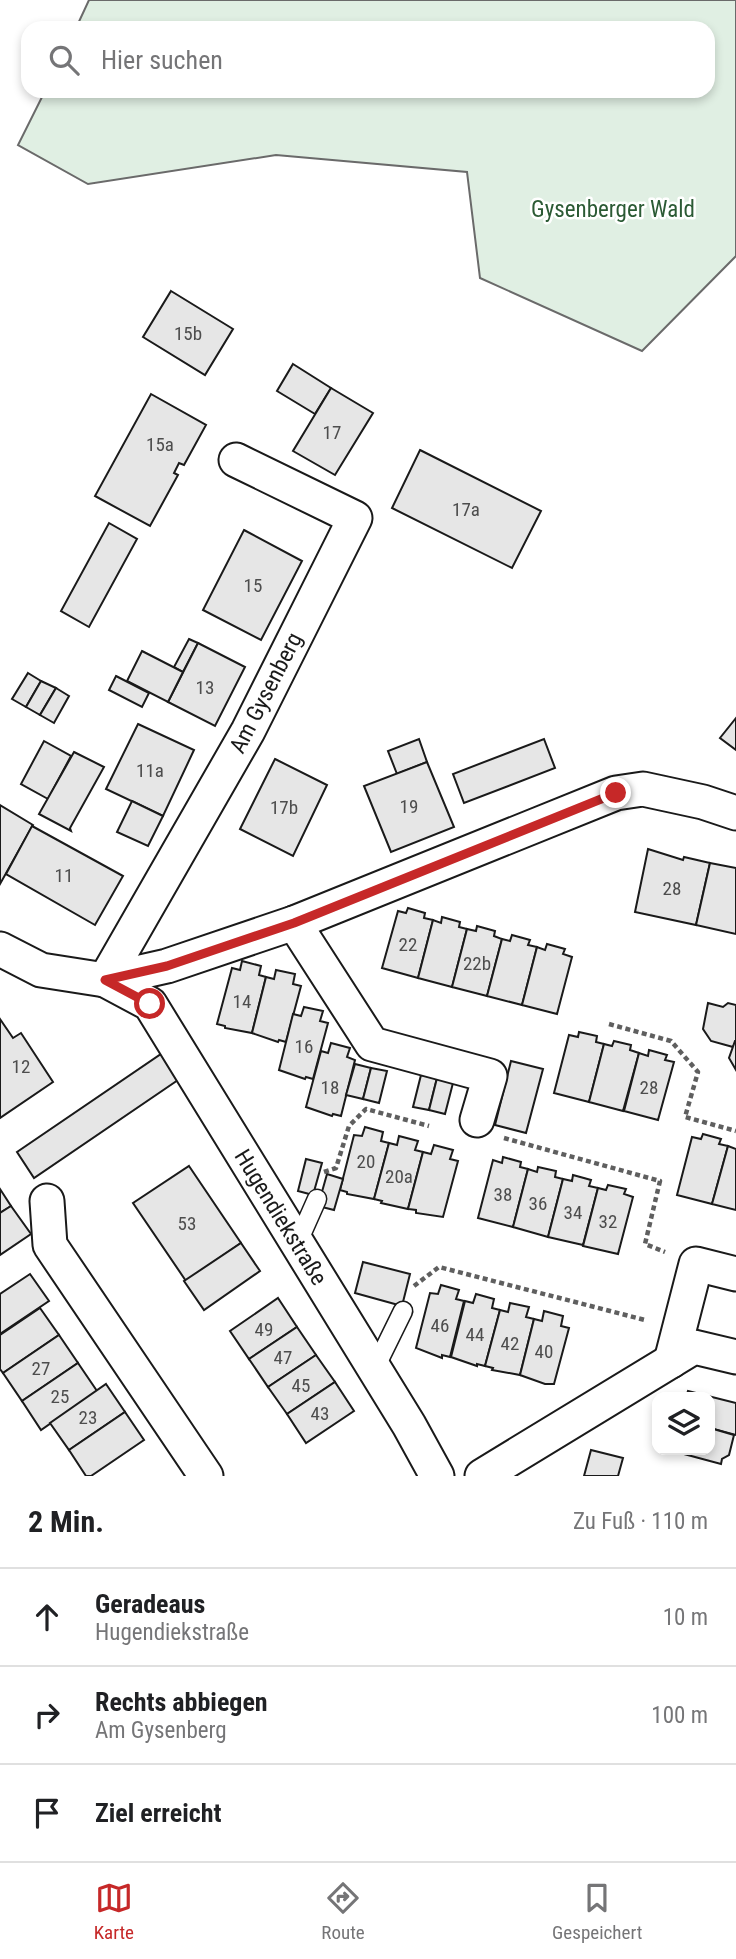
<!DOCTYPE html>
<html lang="de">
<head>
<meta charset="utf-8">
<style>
  :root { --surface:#fff; --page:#f2f2f2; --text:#202124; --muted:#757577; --line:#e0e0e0; --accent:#c62828 }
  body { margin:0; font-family:"Roboto Condensed",sans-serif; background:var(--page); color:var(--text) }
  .controls { position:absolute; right:21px; bottom:21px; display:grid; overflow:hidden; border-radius:14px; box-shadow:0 4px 10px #0003 }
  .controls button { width:63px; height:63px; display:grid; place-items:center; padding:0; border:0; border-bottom:2px solid var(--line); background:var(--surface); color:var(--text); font:35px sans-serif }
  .stop { position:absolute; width:21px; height:21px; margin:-16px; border:5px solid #c62828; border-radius:50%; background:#fff }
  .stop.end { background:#c62828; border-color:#fff; box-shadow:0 2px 7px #0008 }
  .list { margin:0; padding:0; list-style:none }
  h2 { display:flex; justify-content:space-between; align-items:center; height:91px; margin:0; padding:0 28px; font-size:30px }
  h2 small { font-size:23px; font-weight:400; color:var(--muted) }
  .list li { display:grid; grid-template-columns:46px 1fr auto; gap:21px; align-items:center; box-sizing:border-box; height:98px; padding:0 28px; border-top:2px solid var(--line) }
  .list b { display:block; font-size:26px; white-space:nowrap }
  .list p { margin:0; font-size:23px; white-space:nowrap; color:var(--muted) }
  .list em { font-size:23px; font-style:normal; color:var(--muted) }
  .icon { flex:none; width:38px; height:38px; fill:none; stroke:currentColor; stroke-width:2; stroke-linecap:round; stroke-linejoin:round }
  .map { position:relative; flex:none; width:736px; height:1476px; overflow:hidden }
  .search { position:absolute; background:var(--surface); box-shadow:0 4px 10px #0003; left:21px; right:21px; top:21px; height:77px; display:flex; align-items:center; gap:18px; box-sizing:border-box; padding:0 24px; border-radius:21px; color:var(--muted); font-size:26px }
  .sheet { height:385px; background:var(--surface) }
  nav { display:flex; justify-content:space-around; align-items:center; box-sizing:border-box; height:98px; border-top:2px solid var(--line); background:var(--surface); font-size:19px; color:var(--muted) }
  nav a { display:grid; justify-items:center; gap:4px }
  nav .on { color:var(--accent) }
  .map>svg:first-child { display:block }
</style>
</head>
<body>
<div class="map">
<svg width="736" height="1476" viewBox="0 0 736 1476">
  <rect width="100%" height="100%" fill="#fff"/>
  <!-- green -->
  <path fill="#e0efe3" stroke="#6a6a6a" stroke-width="2" d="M89,0H736V256L642,351L480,278L467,172L276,155L88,184L18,145L45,91H708V28H76Z"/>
  <!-- building -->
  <g fill="#e6e6e6" stroke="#1a1a1a" stroke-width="2">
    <path d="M171,291L233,329L205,375L143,337Z"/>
    <path d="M293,364L331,388L315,414L277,391Z"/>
    <path d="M331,388L373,413L335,475L293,451Z"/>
    <path d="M151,394L206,425L184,465L179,463L174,473L178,475L150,526L95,496Z"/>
    <path d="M420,450L541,511L512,568L392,508Z"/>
    <path d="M109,523L137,539L89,627L61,611Z"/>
    <path d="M244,530L302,561L261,640L203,610Z"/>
    <path d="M189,639L198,643L183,672L174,667Z"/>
    <path d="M198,643L245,667L215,726L168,702Z"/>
    <path d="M142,651L183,672L168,702L127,681Z"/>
    <path d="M28,673L41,681L26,707L12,699Z"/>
    <path d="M116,676L149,693L142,707L109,690Z"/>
    <path d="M41,681L56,688L40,715L26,707Z"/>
    <path d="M56,688L69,696L54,723L40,715Z"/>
    <path d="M736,718V750L720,738Z"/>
    <path d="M138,724L194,750L163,816L106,789Z"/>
    <path d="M419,739L427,762L397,774L388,751Z"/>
    <path d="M544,739L555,768L464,803L453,774Z"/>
    <path d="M44,741L71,756L48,799L21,784Z"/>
    <path d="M74,752L104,767L70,828L71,831L39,814Z"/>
    <path d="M275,759L327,785L293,856L240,829Z"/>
    <path d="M427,762L454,827L391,852L364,786Z"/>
    <path d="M132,801L163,816L148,846L117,832Z"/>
    <path d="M0,805L33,825L0,884Z"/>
    <path d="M32,826L123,876L95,925L6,874Z"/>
    <path d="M648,849L683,860L684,857L710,863L696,925L635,912Z"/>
    <path d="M710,863L736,868V934L696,925Z"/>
    <path d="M408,908L425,913L424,918L433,920L418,978L382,968L398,911L406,913Z"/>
    <path d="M442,917L460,922L459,927L467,929L452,987L418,978L433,920L441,923Z"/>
    <path d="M477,926L495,931L494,936L502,939L487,996L452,987L467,929L476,931Z"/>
    <path d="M512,935L530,940L528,945L537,947L522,1005L487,996L502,939L510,941Z"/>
    <path d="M547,944L565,949L563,954L572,957L557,1014L522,1005L537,947L545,950Z"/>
    <path d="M242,961L261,966L259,975L266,977L252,1033L225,1028V1026L217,1024L232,968L240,970Z"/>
    <path d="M276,970L295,974L293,984L301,986L286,1042L279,1040L278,1042L252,1033L266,977L274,979Z"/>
    <path d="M708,1003L723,1007L728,1003L736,1005V1041L733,1047L711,1041L703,1029Z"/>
    <path d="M304,1007L323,1011L320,1021L328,1023L313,1079L306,1077L305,1079L279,1070L293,1014L301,1016Z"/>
    <path d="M0,1019L13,1038L21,1033L53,1082L0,1118Z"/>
    <path d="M579,1032L597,1036L596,1042L604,1044L589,1102L554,1093L569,1035L578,1037Z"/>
    <path d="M614,1041L631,1045L630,1050L639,1053L623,1111L589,1102L604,1044L612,1046Z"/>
    <path d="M735,1041H736V1070L729,1058Z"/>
    <path d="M331,1043L350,1048L347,1057L355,1060L341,1116L333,1114L332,1116L306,1107L321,1051L328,1053Z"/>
    <path d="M649,1050L667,1055L665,1060L674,1062L658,1120L624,1111L639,1053L648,1056Z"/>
    <path d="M161,1054L178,1080L34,1178L17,1152Z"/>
    <path d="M511,1061L543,1069L526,1133L495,1125Z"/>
    <path d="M355,1064L371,1068L363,1099L346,1095Z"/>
    <path d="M371,1068L387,1071L379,1103L363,1099Z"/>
    <path d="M421,1075L437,1078L429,1110L413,1107Z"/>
    <path d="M437,1078L453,1083L445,1114L429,1110Z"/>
    <path d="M365,1127L383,1132L381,1141L389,1143L374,1199L347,1194V1192L340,1190L354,1135L362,1136Z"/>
    <path d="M703,1134L721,1139L719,1144L728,1146L712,1204L677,1195L692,1137L701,1139Z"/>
    <path d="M399,1136L418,1141L415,1150L423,1152L408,1209L381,1203L382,1201L374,1199L389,1143L397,1145Z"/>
    <path d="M434,1145L453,1150L450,1159L458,1161L443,1217L416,1213V1210L408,1209L423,1152L431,1154Z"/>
    <path d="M728,1146L736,1149V1210L712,1204Z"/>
    <path d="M503,1157L521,1162L520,1167L528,1169L513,1227L478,1218L493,1160L502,1163Z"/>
    <path d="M306,1159L322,1163L313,1195L298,1191Z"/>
    <path d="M189,1166L241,1243L186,1281L133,1203Z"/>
    <path d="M538,1167L556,1171L555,1177L563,1179L548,1237L513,1227L528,1169L537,1172Z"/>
    <path d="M327,1174L343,1179L334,1210L318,1206Z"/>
    <path d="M573,1175L591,1180L589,1186L598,1188L583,1245L548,1237L563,1179L572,1181Z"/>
    <path d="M608,1185L626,1189L624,1194L633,1197L618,1254L583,1246L598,1188L606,1190Z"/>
    <path d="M0,1189L11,1206L0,1213Z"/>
    <path d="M11,1206L31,1234L0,1255V1213Z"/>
    <path d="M241,1243L260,1271L204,1310L184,1281Z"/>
    <path d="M363,1262L410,1274L402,1306L355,1293Z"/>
    <path d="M30,1274L49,1301L0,1334V1294Z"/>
    <path d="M441,1285L459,1290L456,1299L464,1301L450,1357L442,1355V1358L416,1348L430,1293L438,1294Z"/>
    <path d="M476,1294L494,1299L492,1308L500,1310L485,1366L477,1364V1366L451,1357L465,1301L473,1303Z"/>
    <path d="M278,1298L297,1327L249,1359L230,1331Z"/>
    <path d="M510,1303L529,1307L526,1317L534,1319L520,1375L492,1370L493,1368L485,1366L500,1310L508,1312Z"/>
    <path d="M40,1308L59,1335L3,1373L0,1369V1335Z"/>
    <path d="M544,1311L563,1316L561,1326L569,1328L554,1384H545L520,1375L534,1319L542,1321Z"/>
    <path d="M297,1327L316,1355L268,1387L249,1359Z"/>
    <path d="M59,1335L78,1363L22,1401L3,1373Z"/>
    <path d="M316,1355L335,1382L287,1414L268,1387Z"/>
    <path d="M78,1363L97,1391L41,1430L22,1401Z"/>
    <path d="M335,1382L354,1411L306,1443L287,1414Z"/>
    <path d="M106,1384L125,1412L69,1450L50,1423Z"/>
    <path d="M688,1391L736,1403V1435L710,1428V1397H686Z"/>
    <path d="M125,1412L144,1440L91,1476H86L69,1450Z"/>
    <path d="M710,1428L734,1435L729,1455L722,1459L721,1464L669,1450H710Z"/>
    <path d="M591,1450L623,1458L618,1476H584Z"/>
  </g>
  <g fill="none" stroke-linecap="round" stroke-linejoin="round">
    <defs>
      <g id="lane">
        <path d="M297,1244L317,1199"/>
        <path d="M374,1370L403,1311"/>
      </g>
      <g id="street">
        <path id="s1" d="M236,460L355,518L248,731L105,980L150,1004L409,1425L437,1476"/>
        <path d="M294,923L372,1044L490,1076L477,1120"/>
        <path d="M0,949L41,970L105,980L167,966L294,923L616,793L643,789L703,802L736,813"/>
        <path d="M47,1201L50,1245L206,1476"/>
        <path d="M671,1361L696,1264L736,1274"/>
        <path d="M482,1476L694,1347L736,1357"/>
      </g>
    </defs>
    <!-- lane casing -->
    <use href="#lane" stroke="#1a1a1a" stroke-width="21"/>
    <!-- street casing -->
    <use href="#street" stroke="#1a1a1a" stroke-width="37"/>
    <!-- path -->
    <g stroke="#5f5f5f" stroke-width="4.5" stroke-dasharray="5 3.5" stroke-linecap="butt">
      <path d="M609,1024L671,1041L698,1072L685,1117L736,1131"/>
      <path d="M504,1138L660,1181L645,1244L665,1252"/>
      <path d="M324,1172L336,1168L349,1126L366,1109L429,1126"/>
      <path d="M414,1286L439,1267L645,1320"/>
    </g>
    <!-- lane -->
    <use href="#lane" stroke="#fff" stroke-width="18"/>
    <!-- street -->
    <use href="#street" stroke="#fff" stroke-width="33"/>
  </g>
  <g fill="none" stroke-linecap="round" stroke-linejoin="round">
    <!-- route -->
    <path stroke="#c62828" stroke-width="9" d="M150,1004L105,980L167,966L294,923L616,793"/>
  </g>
  <g text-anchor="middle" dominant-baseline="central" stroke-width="5" stroke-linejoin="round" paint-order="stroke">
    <!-- number labels -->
    <g font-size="19" fill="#4d4d4d">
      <text x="188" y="333">15b</text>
      <text x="332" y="432">17</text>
      <text x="160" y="444">15a</text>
      <text x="466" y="509">17a</text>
      <text x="253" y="585">15</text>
      <text x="205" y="687">13</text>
      <text x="150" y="770">11a</text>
      <text x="409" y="806">19</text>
      <text x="284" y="807">17b</text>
      <text x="64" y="875">11</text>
      <text x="672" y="888">28</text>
      <text x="408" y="944">22</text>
      <text x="477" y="963">22b</text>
      <text x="242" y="1001">14</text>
      <text x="304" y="1046">16</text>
      <text x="21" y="1066">12</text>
      <text x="330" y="1087">18</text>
      <text x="649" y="1087">28</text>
      <text x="366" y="1161">20</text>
      <text x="399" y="1176">20a</text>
      <text x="503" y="1194">38</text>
      <text x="538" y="1203">36</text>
      <text x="573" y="1212">34</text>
      <text x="608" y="1221">32</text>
      <text x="187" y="1223">53</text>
      <text x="440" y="1325">46</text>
      <text x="264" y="1329">49</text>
      <text x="475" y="1334">44</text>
      <text x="510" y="1343">42</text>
      <text x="544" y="1351">40</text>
      <text x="283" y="1357">47</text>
      <text x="41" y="1368">27</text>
      <text x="301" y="1385">45</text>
      <text x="60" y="1396">25</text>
      <text x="320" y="1413">43</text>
      <text x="88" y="1417">23</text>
    </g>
    <!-- park labels -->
    <g font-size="23" fill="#2b5a34" stroke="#fff">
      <text x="613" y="209">Gysenberger Wald</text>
    </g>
    <!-- street labels -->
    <g font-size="23" fill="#1a1a1a" stroke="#fff">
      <text transform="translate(266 693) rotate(-63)">Am Gysenberg</text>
      <text stroke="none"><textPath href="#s1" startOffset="959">Hugendiekstraße</textPath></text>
    </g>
  </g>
</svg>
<div class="controls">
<button><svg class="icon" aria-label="layers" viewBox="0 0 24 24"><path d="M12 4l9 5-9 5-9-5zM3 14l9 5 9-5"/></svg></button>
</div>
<div class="stop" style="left:150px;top:1004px"></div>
<div class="stop end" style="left:616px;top:793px"></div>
<div class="search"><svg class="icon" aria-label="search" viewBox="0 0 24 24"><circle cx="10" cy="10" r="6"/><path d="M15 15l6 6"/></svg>Hier suchen</div>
</div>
<section class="sheet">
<h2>2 Min.<small>Zu Fuß · 110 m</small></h2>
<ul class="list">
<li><svg class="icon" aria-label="ahead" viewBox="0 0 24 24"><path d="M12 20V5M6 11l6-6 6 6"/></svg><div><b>Geradeaus</b><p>Hugendiekstraße</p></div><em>10 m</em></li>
<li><svg class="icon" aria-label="right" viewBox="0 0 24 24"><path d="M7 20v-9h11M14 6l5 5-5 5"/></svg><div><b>Rechts abbiegen</b><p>Am Gysenberg</p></div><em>100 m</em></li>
<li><svg class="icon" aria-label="arrive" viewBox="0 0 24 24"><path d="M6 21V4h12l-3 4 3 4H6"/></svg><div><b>Ziel erreicht</b></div></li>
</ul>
</section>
<nav>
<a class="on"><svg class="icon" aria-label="map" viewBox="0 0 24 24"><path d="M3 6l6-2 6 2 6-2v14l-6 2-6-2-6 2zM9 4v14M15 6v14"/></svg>Karte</a>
<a><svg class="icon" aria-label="directions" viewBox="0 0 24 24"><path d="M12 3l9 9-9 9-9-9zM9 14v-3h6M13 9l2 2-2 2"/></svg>Route</a>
<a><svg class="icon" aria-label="saved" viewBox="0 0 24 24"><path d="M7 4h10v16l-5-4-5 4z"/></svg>Gespeichert</a>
</nav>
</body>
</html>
